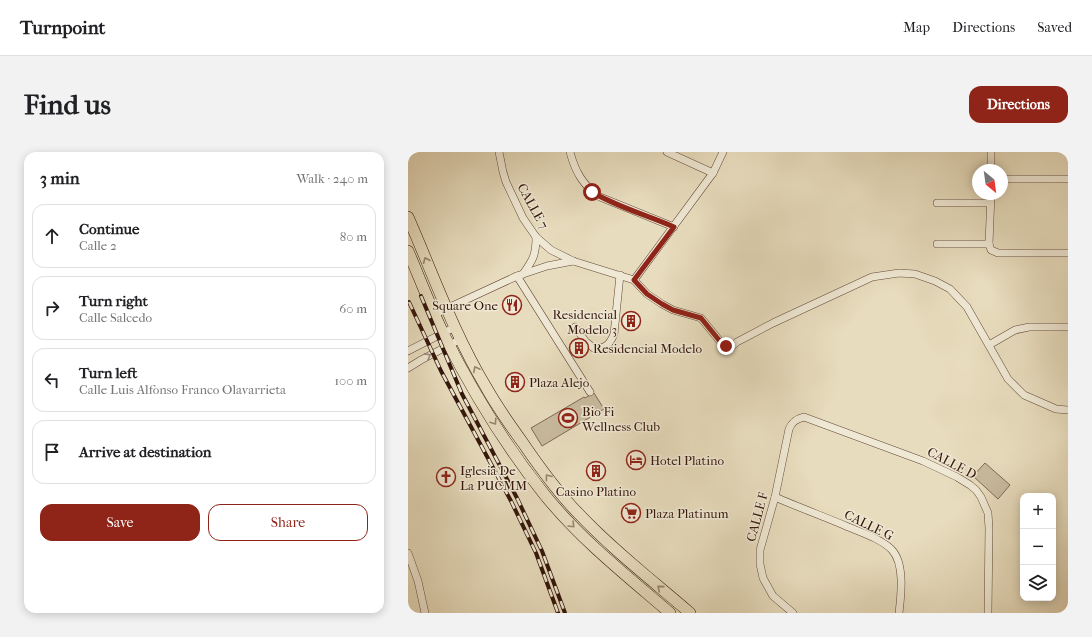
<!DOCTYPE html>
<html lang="en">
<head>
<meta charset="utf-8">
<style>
  :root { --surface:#fff; --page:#f2f2f2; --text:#202124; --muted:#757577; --line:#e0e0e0; --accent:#8f2418 }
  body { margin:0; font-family:"IM FELL French Canon",serif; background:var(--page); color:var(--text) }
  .controls { position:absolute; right:12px; bottom:12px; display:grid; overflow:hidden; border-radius:8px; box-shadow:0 2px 10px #0003 }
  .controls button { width:36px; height:36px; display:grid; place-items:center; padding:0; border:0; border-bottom:1px solid var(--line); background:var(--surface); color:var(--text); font:20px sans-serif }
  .compass { position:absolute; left:564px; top:12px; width:36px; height:36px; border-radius:50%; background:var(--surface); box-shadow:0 2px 10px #0003; rotate:151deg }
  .stop { position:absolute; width:12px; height:12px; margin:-9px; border:3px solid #8f2418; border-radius:50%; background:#fff }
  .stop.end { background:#8f2418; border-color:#fff; box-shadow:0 1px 4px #0008 }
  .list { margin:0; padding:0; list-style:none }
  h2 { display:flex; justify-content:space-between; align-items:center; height:52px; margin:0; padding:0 16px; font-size:17px }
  h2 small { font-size:13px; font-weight:400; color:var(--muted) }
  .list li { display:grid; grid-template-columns:26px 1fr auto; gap:12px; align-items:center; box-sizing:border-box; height:64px; margin:0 8px 8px; padding:0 8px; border:1px solid var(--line); border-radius:12px }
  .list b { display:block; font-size:15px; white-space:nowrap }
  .list p { margin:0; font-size:13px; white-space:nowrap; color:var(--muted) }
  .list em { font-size:13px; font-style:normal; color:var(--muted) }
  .actions { display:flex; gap:8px; padding:12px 16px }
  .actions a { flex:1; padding:9px 0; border:1px solid var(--accent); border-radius:12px; text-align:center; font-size:14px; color:var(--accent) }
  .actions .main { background:var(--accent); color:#fff }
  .icon { flex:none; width:22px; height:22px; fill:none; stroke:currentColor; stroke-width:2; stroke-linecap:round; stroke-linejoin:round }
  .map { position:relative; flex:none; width:660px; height:461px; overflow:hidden; border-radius:12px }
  header { display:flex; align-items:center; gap:24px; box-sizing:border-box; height:56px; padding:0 20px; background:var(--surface); border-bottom:1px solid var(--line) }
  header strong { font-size:19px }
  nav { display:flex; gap:22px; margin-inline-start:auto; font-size:14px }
  .intro { display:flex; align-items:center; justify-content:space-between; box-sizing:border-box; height:96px; padding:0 24px }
  h1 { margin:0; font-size:28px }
  .button { padding:10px 18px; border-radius:12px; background:var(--accent); color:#fff; font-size:14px; font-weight:700 }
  main { display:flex; gap:24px; padding:0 24px }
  aside { flex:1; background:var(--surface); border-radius:12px; box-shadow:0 2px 10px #0003 }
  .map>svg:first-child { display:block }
</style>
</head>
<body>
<header>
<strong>Turnpoint</strong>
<nav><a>Map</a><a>Directions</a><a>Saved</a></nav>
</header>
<div class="intro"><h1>Find us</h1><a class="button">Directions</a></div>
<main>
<aside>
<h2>3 min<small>Walk · 240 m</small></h2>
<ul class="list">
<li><svg class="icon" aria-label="ahead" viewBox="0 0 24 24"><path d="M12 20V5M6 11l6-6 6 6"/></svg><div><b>Continue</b><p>Calle 2</p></div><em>80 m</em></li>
<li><svg class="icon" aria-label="right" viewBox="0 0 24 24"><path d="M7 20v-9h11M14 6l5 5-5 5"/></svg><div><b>Turn right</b><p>Calle Salcedo</p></div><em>60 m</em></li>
<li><svg class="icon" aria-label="left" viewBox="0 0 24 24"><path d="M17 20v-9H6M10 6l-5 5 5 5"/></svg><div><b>Turn left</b><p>Calle Luis Alfonso Franco Olavarrieta</p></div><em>100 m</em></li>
<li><svg class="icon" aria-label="arrive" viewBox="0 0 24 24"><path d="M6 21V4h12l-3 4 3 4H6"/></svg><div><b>Arrive at destination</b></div></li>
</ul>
<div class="actions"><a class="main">Save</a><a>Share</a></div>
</aside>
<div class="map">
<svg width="660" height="461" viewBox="0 0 660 461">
  <rect width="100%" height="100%" fill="#e7dcbd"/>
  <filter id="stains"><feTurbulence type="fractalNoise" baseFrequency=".005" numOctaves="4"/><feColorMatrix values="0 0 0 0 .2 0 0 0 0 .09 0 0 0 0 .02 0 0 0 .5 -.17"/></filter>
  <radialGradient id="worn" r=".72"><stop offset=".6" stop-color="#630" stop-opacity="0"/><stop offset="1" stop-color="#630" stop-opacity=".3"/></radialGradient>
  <!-- green -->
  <g fill="#c9bb9f" stroke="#7f6956">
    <path d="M186,241L196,257L134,294L123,276L176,245L177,246Z"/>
    <path d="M577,311L602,333L590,347L565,324Z"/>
  </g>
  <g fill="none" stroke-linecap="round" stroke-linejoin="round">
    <defs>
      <g id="minor">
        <path d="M91,0L95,20L98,30L115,66L128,85L143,98L165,109L226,128L239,142L254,152L265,158L293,166L315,193L323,195L329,190L365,171L464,125L491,121L507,122L527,129L542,137L559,155L600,227L616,243L648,257L660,258"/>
        <path d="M162,0C167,19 175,34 192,45L266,75"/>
        <path d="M259,0L305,21"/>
        <path d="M583,18V0"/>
        <path d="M594,27H660"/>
        <path d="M583,42L581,92L583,98L590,101H660"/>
        <path d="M529,51H582"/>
        <path d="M529,92H581"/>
        <path d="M115,122C125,108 128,103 128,85"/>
        <path d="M109,124L182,240"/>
        <path d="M226,128L305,21L315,0"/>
        <path d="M27,162L109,124L139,114L165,109"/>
        <path d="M167,175L178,190L187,197C198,196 202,192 206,182L212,123"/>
        <path d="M581,193L607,178L621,175H660"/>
        <path d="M0,199L47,175"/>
        <path d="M0,216L13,208L53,187"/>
        <path d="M367,345C390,355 414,364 438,374C452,380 474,387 484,398C497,412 493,444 491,461"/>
        <path d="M0,401L10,429L17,461"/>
        <path d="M385,461L365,444L355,426L352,412V398L367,345L381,277C384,270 388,267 396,265L515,309L549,325L562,333L568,338L573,345L580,361L581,376L580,461"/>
      </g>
      <g id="primary">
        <path d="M0,65C25,122 46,182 78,235C89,255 102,273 115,291C132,316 150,341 171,362C205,398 245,429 282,461"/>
        <path d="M0,99C12,127 23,156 36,183C64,239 97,293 136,342C172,387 219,424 262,461"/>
      </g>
    </defs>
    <!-- minor casing -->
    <use href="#minor" stroke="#624838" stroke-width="8"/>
    <!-- primary casing -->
    <use href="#primary" stroke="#35170c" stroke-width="12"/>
    <!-- minor -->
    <use href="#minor" stroke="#efe8d4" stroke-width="7"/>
    <!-- primary -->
    <use href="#primary" stroke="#e7dcbd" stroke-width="11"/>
    <defs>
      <g id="rail">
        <path d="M13,144L54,242L109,346L134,399L157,461"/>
        <path d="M1,150L33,219L103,349L128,401L150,461"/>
      </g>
    </defs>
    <!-- rail casing -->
    <use href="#rail" stroke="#35170c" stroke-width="4"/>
    <!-- rail -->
    <use href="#rail" stroke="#efe8d4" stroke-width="2.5" stroke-dasharray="8" stroke-linecap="butt"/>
  </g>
  <!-- one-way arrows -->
  <defs><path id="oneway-chevron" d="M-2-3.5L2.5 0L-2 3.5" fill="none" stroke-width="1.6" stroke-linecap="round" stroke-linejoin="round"/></defs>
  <g stroke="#97836d">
    <use href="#oneway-chevron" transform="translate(18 108) rotate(-113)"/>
    <use href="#oneway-chevron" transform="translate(68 217) rotate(-117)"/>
    <use href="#oneway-chevron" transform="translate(86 270) rotate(56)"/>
    <use href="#oneway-chevron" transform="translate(140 325) rotate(-127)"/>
    <use href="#oneway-chevron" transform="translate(164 373) rotate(45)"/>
    <use href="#oneway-chevron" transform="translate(252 436) rotate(-139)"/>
  </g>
  <use stroke="#9b8a7a" href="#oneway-chevron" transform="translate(20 204) rotate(-29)"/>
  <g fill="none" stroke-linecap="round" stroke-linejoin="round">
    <!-- route -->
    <path stroke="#8f2418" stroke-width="5" d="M184,40C209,55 239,63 266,75L226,128L239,142L254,152L265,158L293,166L315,193L318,194"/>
  </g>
  <!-- icons -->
  <defs>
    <symbol id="restaurant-ring" viewBox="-11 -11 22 22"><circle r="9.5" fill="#efe8d4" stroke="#8f2418" stroke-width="1.5"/><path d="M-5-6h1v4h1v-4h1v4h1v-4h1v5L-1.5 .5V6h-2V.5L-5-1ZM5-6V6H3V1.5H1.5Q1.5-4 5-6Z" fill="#8f2418"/></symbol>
    <symbol id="building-ring" viewBox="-11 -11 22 22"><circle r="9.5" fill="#efe8d4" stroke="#8f2418" stroke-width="1.5"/><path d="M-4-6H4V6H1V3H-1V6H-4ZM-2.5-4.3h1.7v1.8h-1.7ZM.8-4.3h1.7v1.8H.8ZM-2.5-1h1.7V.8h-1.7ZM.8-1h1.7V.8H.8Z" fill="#8f2418"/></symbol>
    <symbol id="stadium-ring" viewBox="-11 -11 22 22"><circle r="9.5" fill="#efe8d4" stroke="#8f2418" stroke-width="1.5"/><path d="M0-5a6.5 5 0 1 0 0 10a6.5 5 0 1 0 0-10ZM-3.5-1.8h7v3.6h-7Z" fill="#8f2418"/></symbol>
    <symbol id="hotel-ring" viewBox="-11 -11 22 22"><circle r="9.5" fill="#efe8d4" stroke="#8f2418" stroke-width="1.5"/><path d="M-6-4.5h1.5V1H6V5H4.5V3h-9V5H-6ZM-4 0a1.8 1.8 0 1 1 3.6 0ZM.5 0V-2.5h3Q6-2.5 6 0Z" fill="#8f2418"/></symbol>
    <symbol id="church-ring" viewBox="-11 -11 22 22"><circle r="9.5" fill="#efe8d4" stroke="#8f2418" stroke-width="1.5"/><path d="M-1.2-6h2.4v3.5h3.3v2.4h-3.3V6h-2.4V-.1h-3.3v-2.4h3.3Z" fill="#8f2418"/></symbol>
    <symbol id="supermarket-ring" viewBox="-11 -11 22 22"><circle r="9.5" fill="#efe8d4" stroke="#8f2418" stroke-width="1.5"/><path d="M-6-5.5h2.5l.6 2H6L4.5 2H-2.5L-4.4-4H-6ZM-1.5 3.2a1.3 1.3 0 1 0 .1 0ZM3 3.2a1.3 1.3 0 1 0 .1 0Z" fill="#8f2418"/></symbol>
  </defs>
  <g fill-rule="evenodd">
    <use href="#restaurant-ring" x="93" y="142" width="22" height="22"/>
    <use href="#building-ring" x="212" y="158" width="22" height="22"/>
    <use href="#building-ring" x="160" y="185" width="22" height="22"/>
    <use href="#building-ring" x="96" y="219" width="22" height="22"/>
    <use href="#stadium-ring" x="149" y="255" width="22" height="22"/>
    <use href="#hotel-ring" x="217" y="297" width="22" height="22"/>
    <use href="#building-ring" x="177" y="308" width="22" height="22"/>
    <use href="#church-ring" x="27" y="314" width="22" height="22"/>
    <use href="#supermarket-ring" x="212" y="350" width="22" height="22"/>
  </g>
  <g text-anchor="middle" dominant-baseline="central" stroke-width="3" stroke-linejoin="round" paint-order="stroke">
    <!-- street labels -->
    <g font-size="13" fill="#35170c" stroke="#efe8d4">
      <text transform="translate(125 54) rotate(61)">CALLE 7</text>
      <text transform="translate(544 311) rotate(28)">CALLE D</text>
      <text transform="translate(349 365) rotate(-75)">CALLE F</text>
      <text transform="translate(461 373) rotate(26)">CALLE G</text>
    </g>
    <!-- poi labels -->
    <g font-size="13" fill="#35170c" stroke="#efe8d4" text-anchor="start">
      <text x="90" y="153" text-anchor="end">Square One</text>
      <text x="209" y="162" text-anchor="end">Residencial<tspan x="209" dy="15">Modelo 3</tspan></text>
      <text x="185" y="196">Residencial Modelo</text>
      <text x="121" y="230">Plaza Alejo</text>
      <text x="174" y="259">Bio Fi<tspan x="174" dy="15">Wellness Club</tspan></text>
      <text x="242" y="308">Hotel Platino</text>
      <text x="52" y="318">Iglesia De<tspan x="52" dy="15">La PUCMM</tspan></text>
      <text x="188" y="339" text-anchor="middle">Casino Platino</text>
      <text x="237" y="361">Plaza Platinum</text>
    </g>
  </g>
  <rect width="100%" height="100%" filter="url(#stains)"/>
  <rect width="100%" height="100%" fill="url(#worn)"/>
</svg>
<div class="controls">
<button>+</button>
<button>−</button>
<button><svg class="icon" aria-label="layers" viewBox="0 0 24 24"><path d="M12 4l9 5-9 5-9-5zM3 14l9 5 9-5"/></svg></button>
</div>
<svg class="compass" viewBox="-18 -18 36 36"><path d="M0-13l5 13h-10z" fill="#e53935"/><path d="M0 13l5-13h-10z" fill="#757577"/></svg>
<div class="stop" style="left:184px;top:40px"></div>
<div class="stop end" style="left:318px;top:194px"></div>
</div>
</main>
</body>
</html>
